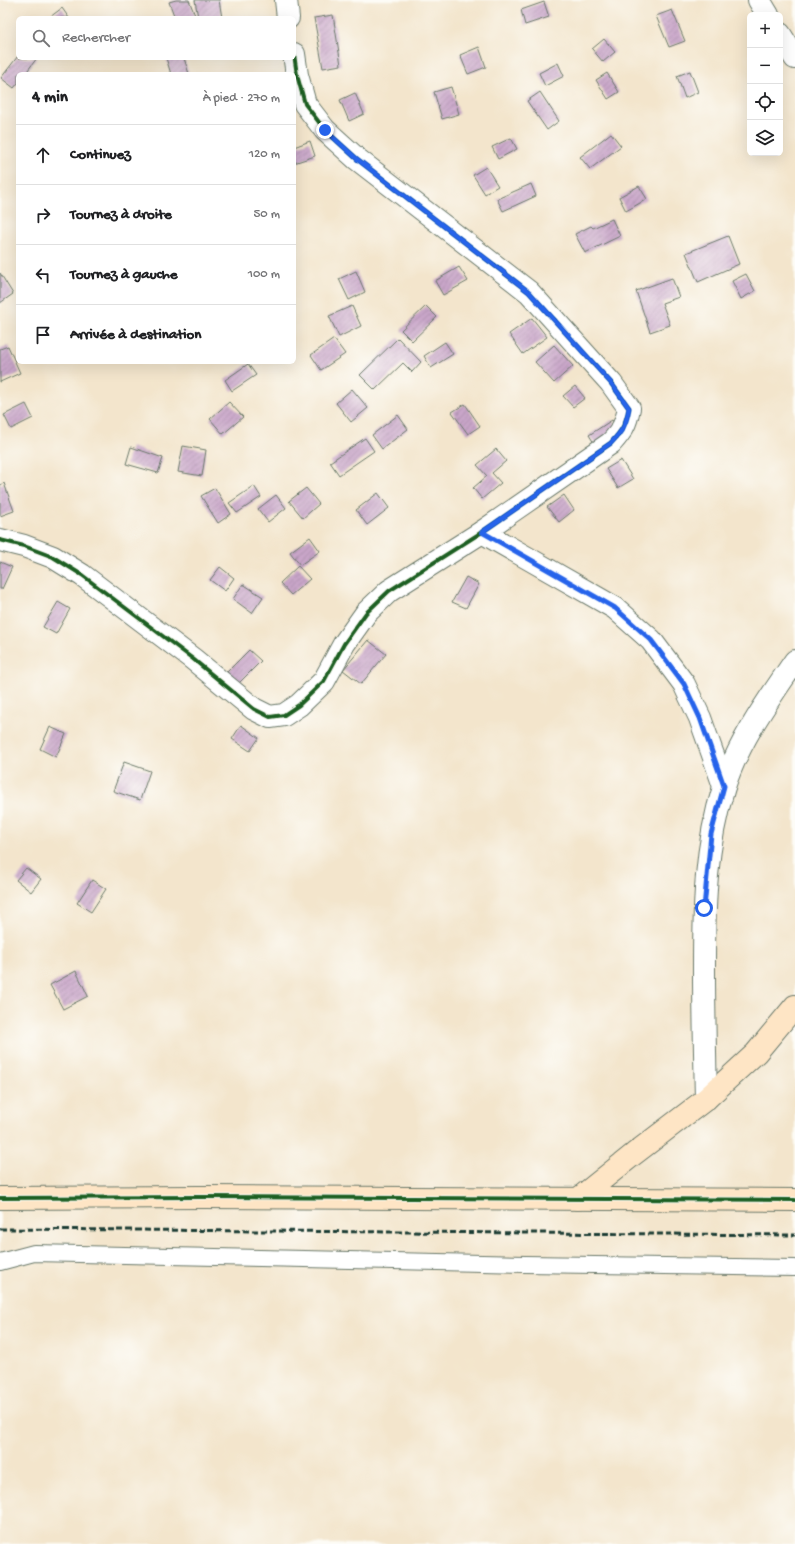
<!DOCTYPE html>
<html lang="fr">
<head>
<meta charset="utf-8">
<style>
  :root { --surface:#fff; --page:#f6f6f6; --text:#202124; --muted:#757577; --line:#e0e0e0 }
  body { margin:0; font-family:"Gochi Hand",sans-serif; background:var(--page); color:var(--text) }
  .controls { position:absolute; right:12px; top:12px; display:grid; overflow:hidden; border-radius:6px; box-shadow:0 4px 16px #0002 }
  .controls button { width:36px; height:36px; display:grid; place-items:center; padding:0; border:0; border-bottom:1px solid var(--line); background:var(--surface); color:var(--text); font:20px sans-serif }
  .stop { position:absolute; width:12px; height:12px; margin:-9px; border:3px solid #2563eb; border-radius:50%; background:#fff }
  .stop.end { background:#2563eb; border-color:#fff; box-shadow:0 1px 4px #0008 }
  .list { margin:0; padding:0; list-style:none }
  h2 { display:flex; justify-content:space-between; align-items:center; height:52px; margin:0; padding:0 16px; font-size:17px }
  h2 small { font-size:13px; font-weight:400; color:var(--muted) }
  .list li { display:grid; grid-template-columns:26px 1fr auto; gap:12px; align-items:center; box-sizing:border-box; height:60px; padding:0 16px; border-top:1px solid var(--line) }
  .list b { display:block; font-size:15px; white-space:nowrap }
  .list em { font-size:13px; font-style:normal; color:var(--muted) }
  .icon { flex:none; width:22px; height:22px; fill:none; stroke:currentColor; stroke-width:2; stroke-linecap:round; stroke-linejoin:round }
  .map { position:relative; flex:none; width:795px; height:1544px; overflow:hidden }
  .search { position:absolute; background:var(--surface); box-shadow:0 4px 16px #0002; left:16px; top:16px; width:280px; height:44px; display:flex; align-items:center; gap:10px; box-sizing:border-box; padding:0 14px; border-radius:6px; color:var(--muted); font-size:15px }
  .panel { position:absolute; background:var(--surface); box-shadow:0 4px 16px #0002; left:16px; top:72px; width:280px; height:292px; border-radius:6px }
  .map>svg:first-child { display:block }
</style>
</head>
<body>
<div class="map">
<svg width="795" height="1544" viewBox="0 0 795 1544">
  <defs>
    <pattern id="building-hatch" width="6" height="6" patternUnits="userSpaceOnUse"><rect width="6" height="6" fill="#c9a6c9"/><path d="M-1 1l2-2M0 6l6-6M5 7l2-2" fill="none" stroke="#a388a4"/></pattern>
  </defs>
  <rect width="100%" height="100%" fill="#fdfcf7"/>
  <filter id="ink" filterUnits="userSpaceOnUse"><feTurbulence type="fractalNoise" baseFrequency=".025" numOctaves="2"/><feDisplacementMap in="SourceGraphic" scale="8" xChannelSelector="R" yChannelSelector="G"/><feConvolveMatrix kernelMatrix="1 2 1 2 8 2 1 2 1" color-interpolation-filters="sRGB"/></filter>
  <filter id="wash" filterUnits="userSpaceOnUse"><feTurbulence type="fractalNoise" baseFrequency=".012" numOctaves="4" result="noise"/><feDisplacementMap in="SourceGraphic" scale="16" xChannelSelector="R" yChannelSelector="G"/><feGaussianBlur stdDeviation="0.9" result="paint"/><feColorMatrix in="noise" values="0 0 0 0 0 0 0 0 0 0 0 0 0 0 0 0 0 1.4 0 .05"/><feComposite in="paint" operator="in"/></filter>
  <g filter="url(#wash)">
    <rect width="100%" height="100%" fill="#f3e5cc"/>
    <g id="blocks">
      <!-- building -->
      <g fill="url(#building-hatch)">
        <path d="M176,0H189L196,18H175L169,2Z"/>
        <path d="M195,0H219L222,18H198Z"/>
        <path d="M544,2L549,17L525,25L521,10Z"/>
        <path d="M62,8L69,18H51L50,17Z"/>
        <path d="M672,10L685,41L669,47L656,16Z"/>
        <path d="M333,15L341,65L323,68L314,18Z"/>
        <path d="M604,39L615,52L603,62L592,49Z"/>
        <path d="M479,47L486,67L468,74L460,55Z"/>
        <path d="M18,56V58H37L25,74H18V83L14,88L1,78Z"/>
        <path d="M166,58H184L189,74H171Z"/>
        <path d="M558,63L564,76L545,86L539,73Z"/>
        <path d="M690,71L698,92L685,98L677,76Z"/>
        <path d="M607,73L619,92L608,99L596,80Z"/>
        <path d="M451,87L459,114L442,119L434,92Z"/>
        <path d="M540,92L559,121L547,130L527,101Z"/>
        <path d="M355,93L364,114L349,121L340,100Z"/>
        <path d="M611,133L621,146L590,169L580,157Z"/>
        <path d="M511,138L517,149L498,159L492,147Z"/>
        <path d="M310,141L315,156L294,163V147Z"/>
        <path d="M486,167L498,186L485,194L473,175Z"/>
        <path d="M531,184L536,196L503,211L497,199Z"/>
        <path d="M639,186L647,199L626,211L619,197Z"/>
        <path d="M612,219L620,236L585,253L575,234L591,226L593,228Z"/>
        <path d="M728,236L739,264L698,282L686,253Z"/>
        <path d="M459,267L468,281L443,295L435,281Z"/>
        <path d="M356,271L365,292L349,300L339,279Z"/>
        <path d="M0,273L13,294L0,303Z"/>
        <path d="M746,274L755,291L741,299L732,281Z"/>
        <path d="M672,278L679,297L662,303L670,325L650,332L636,291Z"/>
        <path d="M352,306L361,326L339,337L329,316Z"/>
        <path d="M426,306L437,317L412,341L401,330Z"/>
        <path d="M532,318L547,337L523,354L509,334Z"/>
        <path d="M398,338L421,362L412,372L403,363L375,390L360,375Z"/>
        <path d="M334,339L345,354L321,370L311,355Z"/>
        <path d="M445,342L453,354L431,368L424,356Z"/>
        <path d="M554,345L573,366L554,383L535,362Z"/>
        <path d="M8,346L20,373L0,382V349Z"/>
        <path d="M248,364L256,375L232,391L225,380Z"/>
        <path d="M575,386L585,398L573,407L563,396Z"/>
        <path d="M352,389L368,408L351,422L336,403Z"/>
        <path d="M229,402L243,417L223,434L210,419Z"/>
        <path d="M26,404L33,418L11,429L4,415Z"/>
        <path d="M465,404L480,426L468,434L452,412Z"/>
        <path d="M398,415L408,429L382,449L372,435Z"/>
        <path d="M612,420L623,436L599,451L589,435Z"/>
        <path d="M365,438L374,451L339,475L330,462Z"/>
        <path d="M183,446L206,450L202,476L178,472Z"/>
        <path d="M131,447L163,458L158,473L126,464Z"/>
        <path d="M496,449L506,461L492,473L501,483L482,499L473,488L487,476L477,465Z"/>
        <path d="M621,460L633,479L618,488L606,469Z"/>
        <path d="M4,483L14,511L0,516V485Z"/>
        <path d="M254,486L261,497L237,513L229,503Z"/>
        <path d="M215,488L231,514L218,523L201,496Z"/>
        <path d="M306,488L319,504L303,518L289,501Z"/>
        <path d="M378,493L389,508L367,525L356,510Z"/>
        <path d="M276,495L286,508L268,522L258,509Z"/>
        <path d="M564,495L574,510L559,522L547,507Z"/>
        <path d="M310,537L320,551L300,565L290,552Z"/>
        <path d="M0,562L12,567L2,589H0Z"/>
        <path d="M298,566L310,579L291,595L280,583Z"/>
        <path d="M220,567L234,578L225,591L210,580Z"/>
        <path d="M466,577L479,584L466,608L452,602Z"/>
        <path d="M243,584L263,597L252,613L233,599Z"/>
        <path d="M58,602L70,609L56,634L43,627Z"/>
        <path d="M368,640L386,654L361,684L343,670Z"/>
        <path d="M249,650L261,661L239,683L227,672Z"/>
        <path d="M241,725L259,738L250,751L232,739Z"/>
        <path d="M50,727L66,734L56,757L40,749Z"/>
        <path d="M124,762L150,771L140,800L113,791Z"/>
        <path d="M26,868L41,879L31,892L16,880Z"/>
        <path d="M92,880L106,889L91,912L77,903Z"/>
        <path d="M76,971L88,996L63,1009L50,985Z"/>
      </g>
    </g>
  </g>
  <g filter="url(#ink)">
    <use href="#blocks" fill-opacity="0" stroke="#697869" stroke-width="1"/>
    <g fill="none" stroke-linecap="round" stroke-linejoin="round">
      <defs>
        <path id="lane" d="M0,1262L34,1253L525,1264L795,1268"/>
        <g id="street">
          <path d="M286,0L288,18"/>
          <path d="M759,0L768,15"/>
          <path d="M780,34L795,58"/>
          <path d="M482,532L615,608L651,640L684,684L700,718L724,786"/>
          <path d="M0,540L24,546L53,557L82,575L193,659L254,709L270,717L284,715L299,705L324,681L344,644L366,613L389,591L482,532L611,443C622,431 626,424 629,408L611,383L529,292L357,159L325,130L305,104L297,75L294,54"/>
          <path d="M706,1099C705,1056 704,1012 704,969C704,907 705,846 724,787C738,742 769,699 795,661"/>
        </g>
        <g id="secondary">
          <path d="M0,1198L202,1197L795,1200"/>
          <path d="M578,1199L634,1154L706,1099L756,1053L795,1006"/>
        </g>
      </defs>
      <!-- lane casing -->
      <use href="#lane" stroke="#697869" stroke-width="18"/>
      <!-- street casing -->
      <use href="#street" stroke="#697869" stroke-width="24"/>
      <!-- secondary casing -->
      <use href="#secondary" stroke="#697869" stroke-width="24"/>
      <!-- lane -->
      <use href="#lane" stroke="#fff" stroke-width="16"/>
      <!-- street -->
      <use href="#street" stroke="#fff" stroke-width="22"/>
      <!-- secondary -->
      <use href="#secondary" stroke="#fee5c5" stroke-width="22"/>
      <!-- rail -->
      <path stroke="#1f3d34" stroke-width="3" stroke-dasharray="6 3" stroke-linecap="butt" d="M0,1229L795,1235"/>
      <defs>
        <g id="cycleway">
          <path d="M0,540L24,546L53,557L82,575L193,659L254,709L270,717L284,715L299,705L324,681L344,644L366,613L389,591L482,532L611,443C622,431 626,424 629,408L611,383L529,292L357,159L325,130L305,104L297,75L294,54"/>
          <path d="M0,1198L202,1197L795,1200"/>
        </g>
      </defs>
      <!-- cycleway casing -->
      <use href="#cycleway" stroke="#fdfcf7" stroke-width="6"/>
      <!-- cycleway -->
      <use href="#cycleway" stroke="#1b5e20" stroke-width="4"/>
    </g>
  </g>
  <g fill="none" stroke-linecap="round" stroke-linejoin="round" filter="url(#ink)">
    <!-- route -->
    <path stroke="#2563eb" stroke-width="5" d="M325,130L357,159L529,292L611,383L629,408C626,425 623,430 611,443L482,532L615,608L651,640L684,684L700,718L724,786L711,834L704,908"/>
  </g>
</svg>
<div class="controls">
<button>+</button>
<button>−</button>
<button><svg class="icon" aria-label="locate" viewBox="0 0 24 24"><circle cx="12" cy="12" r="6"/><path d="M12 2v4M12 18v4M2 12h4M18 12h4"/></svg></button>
<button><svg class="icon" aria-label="layers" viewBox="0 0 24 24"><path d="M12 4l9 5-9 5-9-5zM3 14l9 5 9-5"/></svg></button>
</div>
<div class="stop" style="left:704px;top:908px"></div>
<div class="stop end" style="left:325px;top:130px"></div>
<div class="search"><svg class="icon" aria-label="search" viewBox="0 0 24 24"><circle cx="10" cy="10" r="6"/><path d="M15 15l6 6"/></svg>Rechercher</div>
<section class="panel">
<h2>4 min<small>À pied · 270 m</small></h2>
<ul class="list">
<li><svg class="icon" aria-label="ahead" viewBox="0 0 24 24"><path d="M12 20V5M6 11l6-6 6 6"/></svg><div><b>Continuez</b></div><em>120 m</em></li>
<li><svg class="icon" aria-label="right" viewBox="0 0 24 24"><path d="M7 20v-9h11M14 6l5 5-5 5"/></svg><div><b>Tournez à droite</b></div><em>50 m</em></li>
<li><svg class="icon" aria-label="left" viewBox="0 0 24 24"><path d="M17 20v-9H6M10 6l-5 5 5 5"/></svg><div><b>Tournez à gauche</b></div><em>100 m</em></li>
<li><svg class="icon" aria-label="arrive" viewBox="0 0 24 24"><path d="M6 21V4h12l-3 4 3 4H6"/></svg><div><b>Arrivée à destination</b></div></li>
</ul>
</section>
</div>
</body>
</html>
